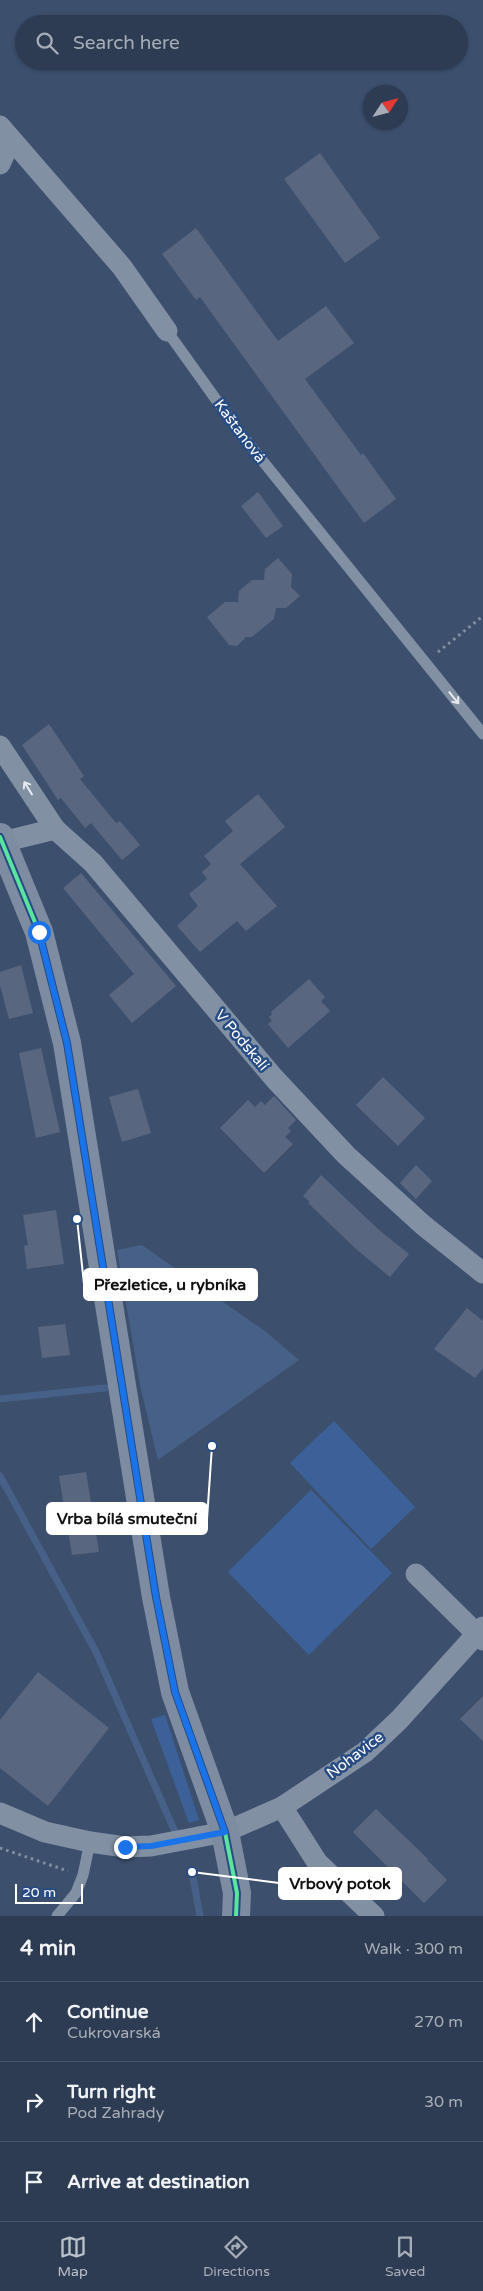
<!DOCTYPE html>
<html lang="en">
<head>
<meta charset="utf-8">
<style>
  :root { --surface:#2d3c52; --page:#39475c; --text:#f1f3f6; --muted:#a7adb8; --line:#485669; --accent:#bbc2cc }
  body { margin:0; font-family:"Varela Round",sans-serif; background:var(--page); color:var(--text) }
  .compass { position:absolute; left:363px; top:85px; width:45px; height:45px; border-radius:50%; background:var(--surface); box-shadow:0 1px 4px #0004; rotate:54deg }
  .scale { position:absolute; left:15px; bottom:12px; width:68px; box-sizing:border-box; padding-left:5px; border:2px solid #fff; border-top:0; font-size:14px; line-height:18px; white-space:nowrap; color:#fff; -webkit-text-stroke:4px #274b83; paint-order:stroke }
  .stop { position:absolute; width:15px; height:15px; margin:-11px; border:4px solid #1a73e8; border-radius:50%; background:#fff }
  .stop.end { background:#1a73e8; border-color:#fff; box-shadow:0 1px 5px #0008 }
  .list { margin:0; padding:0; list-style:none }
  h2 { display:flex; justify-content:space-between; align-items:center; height:65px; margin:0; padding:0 20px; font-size:21px }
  h2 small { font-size:16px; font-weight:400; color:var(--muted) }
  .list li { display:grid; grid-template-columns:32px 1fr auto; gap:15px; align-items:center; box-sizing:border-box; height:80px; padding:0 20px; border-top:1px solid var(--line) }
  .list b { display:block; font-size:19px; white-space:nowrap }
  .list p { margin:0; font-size:16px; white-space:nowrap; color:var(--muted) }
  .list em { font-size:16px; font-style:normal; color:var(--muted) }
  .icon { flex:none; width:28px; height:28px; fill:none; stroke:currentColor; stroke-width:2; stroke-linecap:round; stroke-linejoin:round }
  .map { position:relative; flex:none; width:483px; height:1916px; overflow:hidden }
  .search { position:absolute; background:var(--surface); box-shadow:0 1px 4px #0004; left:15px; right:15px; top:15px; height:55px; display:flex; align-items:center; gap:12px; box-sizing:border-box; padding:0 18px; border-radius:28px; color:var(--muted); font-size:19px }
  .sheet { height:305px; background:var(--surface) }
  nav { display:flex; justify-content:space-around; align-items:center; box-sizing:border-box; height:70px; border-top:1px solid var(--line); background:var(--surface); font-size:14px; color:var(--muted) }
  nav a { display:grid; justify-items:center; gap:2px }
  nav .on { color:var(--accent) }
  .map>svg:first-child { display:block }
</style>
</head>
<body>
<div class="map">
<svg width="483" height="1916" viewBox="0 0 483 1916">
  <rect width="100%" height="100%" fill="#3c506e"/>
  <!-- green -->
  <g fill="#3c6198">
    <path d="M334,1421L415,1507L371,1549L290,1463Z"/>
    <path d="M311,1490L392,1573L309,1655L228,1572Z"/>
    <path d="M165,1715L199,1820L189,1823L151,1719Z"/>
  </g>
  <!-- water -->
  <path fill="#476087" d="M142,1245L266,1332L299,1360L158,1460L140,1385L117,1250Z"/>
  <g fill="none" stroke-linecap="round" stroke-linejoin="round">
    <!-- stream -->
    <g stroke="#476087" stroke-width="7">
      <path d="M0,1399L105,1388"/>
      <path d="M0,1476L96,1652L175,1832"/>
      <path d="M192,1872L200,1916"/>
    </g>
  </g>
  <!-- building -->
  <g fill="#58677f">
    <path d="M320,153L380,238L345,263L284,179Z"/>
    <path d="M196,228L278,341L326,306L354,343L305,379L361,455L363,453L396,499L364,523L200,297L196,300L162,254Z"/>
    <path d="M258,492L283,526L266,538L241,506Z"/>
    <path d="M278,558L292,574L291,587L300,596L286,608H276L274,619L252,637H246L237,646L229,645L207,617L225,602H238L239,591L252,580H264L265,569Z"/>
    <path d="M49,724L84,776L80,779L116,823L120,821L140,845L122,860L91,823L85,828L61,798L58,800L22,745Z"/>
    <path d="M258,794L285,827L240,864L277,906L246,931L237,921L200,952L177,926L198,906L189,894L207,879L202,872L211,864L204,856L233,831L225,821Z"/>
    <path d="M81,873L176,986L132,1023L109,995L134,974L63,888Z"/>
    <path d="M21,965L33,1013L9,1019L0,985V972Z"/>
    <path d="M309,979L325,997L321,1001L330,1011L288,1048L268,1024L272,1021L269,1017L272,1014L271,1012Z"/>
    <path d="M41,1048L60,1132L36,1138L19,1053Z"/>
    <path d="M383,1077L425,1118L398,1146L356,1105Z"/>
    <path d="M138,1089L151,1133L122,1142L109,1097Z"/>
    <path d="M274,1096L296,1120L288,1128L291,1131L285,1137L293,1144L264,1173L220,1128L248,1100L255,1107L261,1101L265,1105Z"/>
    <path d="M416,1165L432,1181L416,1199L400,1183Z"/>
    <path d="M321,1175L379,1230L409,1254L390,1277L356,1249L308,1203L310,1202L303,1196Z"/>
    <path d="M56,1210L64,1264L27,1269L24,1246L28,1245L23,1215Z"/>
    <path d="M467,1308L483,1321V1368L475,1378L434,1349Z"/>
    <path d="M65,1324L70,1355L42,1358L38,1327Z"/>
    <path d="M86,1472L99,1552L72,1555L59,1476Z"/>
    <path d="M38,1672L109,1728L48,1806L0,1768V1720Z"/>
    <path d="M483,1696V1741L460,1719Z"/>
    <path d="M376,1809L428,1859L427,1860L447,1880L424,1903L353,1832Z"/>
  </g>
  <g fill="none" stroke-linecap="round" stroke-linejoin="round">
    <!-- path -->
    <g stroke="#8290a4" stroke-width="3" stroke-dasharray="2.5 4" stroke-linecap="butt">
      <path d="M438,652L483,616"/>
      <path d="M0,1848L68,1871"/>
    </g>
    <!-- lane -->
    <g stroke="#8290a4" stroke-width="11">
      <path d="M167,331L240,433L483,734"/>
      <path d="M57,1916L76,1893L83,1875L90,1842"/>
    </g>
    <!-- street -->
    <g stroke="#8290a4" stroke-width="21">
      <path d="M0,126L122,267L167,331"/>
      <path d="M0,164L11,140"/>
      <path d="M0,746L55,829"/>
      <path d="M2,842L55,829L93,863L274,1078L346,1155L423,1225L483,1273"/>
      <path d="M416,1574L483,1640"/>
      <path d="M282,1807L317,1862L374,1916"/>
      <path d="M0,1813L45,1832L90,1842L125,1847L151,1846L225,1832L282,1807L365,1752L399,1720L483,1627"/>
    </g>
    <!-- secondary -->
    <path stroke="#7d8ca0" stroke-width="28" d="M0,837L39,932L67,1043L156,1597L175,1692L225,1832L237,1893L236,1916"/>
    <defs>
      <path id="bus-1" d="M0,837L39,932L67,1043L156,1597L175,1692L225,1832L237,1893L236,1916"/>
    </defs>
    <!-- bus-1 casing -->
    <use href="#bus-1" stroke="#274b83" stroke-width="8"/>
    <!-- bus-1 -->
    <use href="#bus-1" stroke="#5ae49d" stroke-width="4"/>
  </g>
  <!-- one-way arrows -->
  <defs><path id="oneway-shaft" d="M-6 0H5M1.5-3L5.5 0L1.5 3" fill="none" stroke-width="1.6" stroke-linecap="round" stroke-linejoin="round" transform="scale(1.25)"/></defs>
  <g stroke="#e6e9ed">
    <use href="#oneway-shaft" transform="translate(454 698) rotate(51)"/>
    <use href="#oneway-shaft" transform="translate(28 788) rotate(-122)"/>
  </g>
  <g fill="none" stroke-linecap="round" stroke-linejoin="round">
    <!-- route -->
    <path stroke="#1a73e8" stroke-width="6" d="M39,932L67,1043L156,1597L175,1692L225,1832L151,1846L125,1847"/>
  </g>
  <g text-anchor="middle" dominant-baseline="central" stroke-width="5" stroke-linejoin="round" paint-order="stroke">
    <!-- street labels -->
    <g font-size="15" fill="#fff" stroke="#274b83">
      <text transform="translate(240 431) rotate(53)">Kaštanová</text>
      <text transform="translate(242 1040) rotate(50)">V Podskalí</text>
      <text transform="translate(355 1755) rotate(-37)">Nohavice</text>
    </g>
  </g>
  <!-- callouts -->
  <path fill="none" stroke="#fff" stroke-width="2" d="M77 1219L84 1284M212 1446L207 1519M192 1872L279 1883"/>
  <g fill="#fff" stroke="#274b83" stroke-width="2">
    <circle cx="77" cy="1219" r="5"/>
    <circle cx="212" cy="1446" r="5"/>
    <circle cx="192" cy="1872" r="5"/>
  </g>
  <g fill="#fff" stroke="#fff" stroke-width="2">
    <rect x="84" y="1269" width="173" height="31" rx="5"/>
    <rect x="47" y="1503" width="160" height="31" rx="5"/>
    <rect x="279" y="1868" width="122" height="31" rx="5"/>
  </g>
  <g font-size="16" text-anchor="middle" font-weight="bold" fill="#111">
    <text x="170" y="1290">Přezletice, u rybníka</text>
    <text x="127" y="1524">Vrba bílá smuteční</text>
    <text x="340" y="1889">Vrbový potok</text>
  </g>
</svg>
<svg class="compass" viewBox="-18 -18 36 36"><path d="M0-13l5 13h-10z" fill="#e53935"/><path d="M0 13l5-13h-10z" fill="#a7adb8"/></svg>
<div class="scale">20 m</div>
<div class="stop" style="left:39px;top:932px"></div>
<div class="stop end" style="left:125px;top:1847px"></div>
<div class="search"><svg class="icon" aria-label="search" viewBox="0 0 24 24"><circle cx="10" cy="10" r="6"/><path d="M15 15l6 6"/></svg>Search here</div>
</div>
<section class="sheet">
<h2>4 min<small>Walk · 300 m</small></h2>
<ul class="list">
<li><svg class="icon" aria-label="ahead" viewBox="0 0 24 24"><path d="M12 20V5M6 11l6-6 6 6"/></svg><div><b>Continue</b><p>Cukrovarská</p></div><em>270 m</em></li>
<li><svg class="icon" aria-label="right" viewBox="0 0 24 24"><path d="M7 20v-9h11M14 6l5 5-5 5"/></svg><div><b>Turn right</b><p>Pod Zahrady</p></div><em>30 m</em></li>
<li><svg class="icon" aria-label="arrive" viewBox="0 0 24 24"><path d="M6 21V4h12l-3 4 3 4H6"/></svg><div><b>Arrive at destination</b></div></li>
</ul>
</section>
<nav>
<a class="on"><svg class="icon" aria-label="map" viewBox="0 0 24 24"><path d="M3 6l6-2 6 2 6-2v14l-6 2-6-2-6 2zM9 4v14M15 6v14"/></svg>Map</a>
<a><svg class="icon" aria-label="directions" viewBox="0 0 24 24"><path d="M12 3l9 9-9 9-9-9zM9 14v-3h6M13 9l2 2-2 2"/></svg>Directions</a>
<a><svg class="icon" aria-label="saved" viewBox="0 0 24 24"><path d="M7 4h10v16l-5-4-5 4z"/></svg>Saved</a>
</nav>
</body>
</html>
